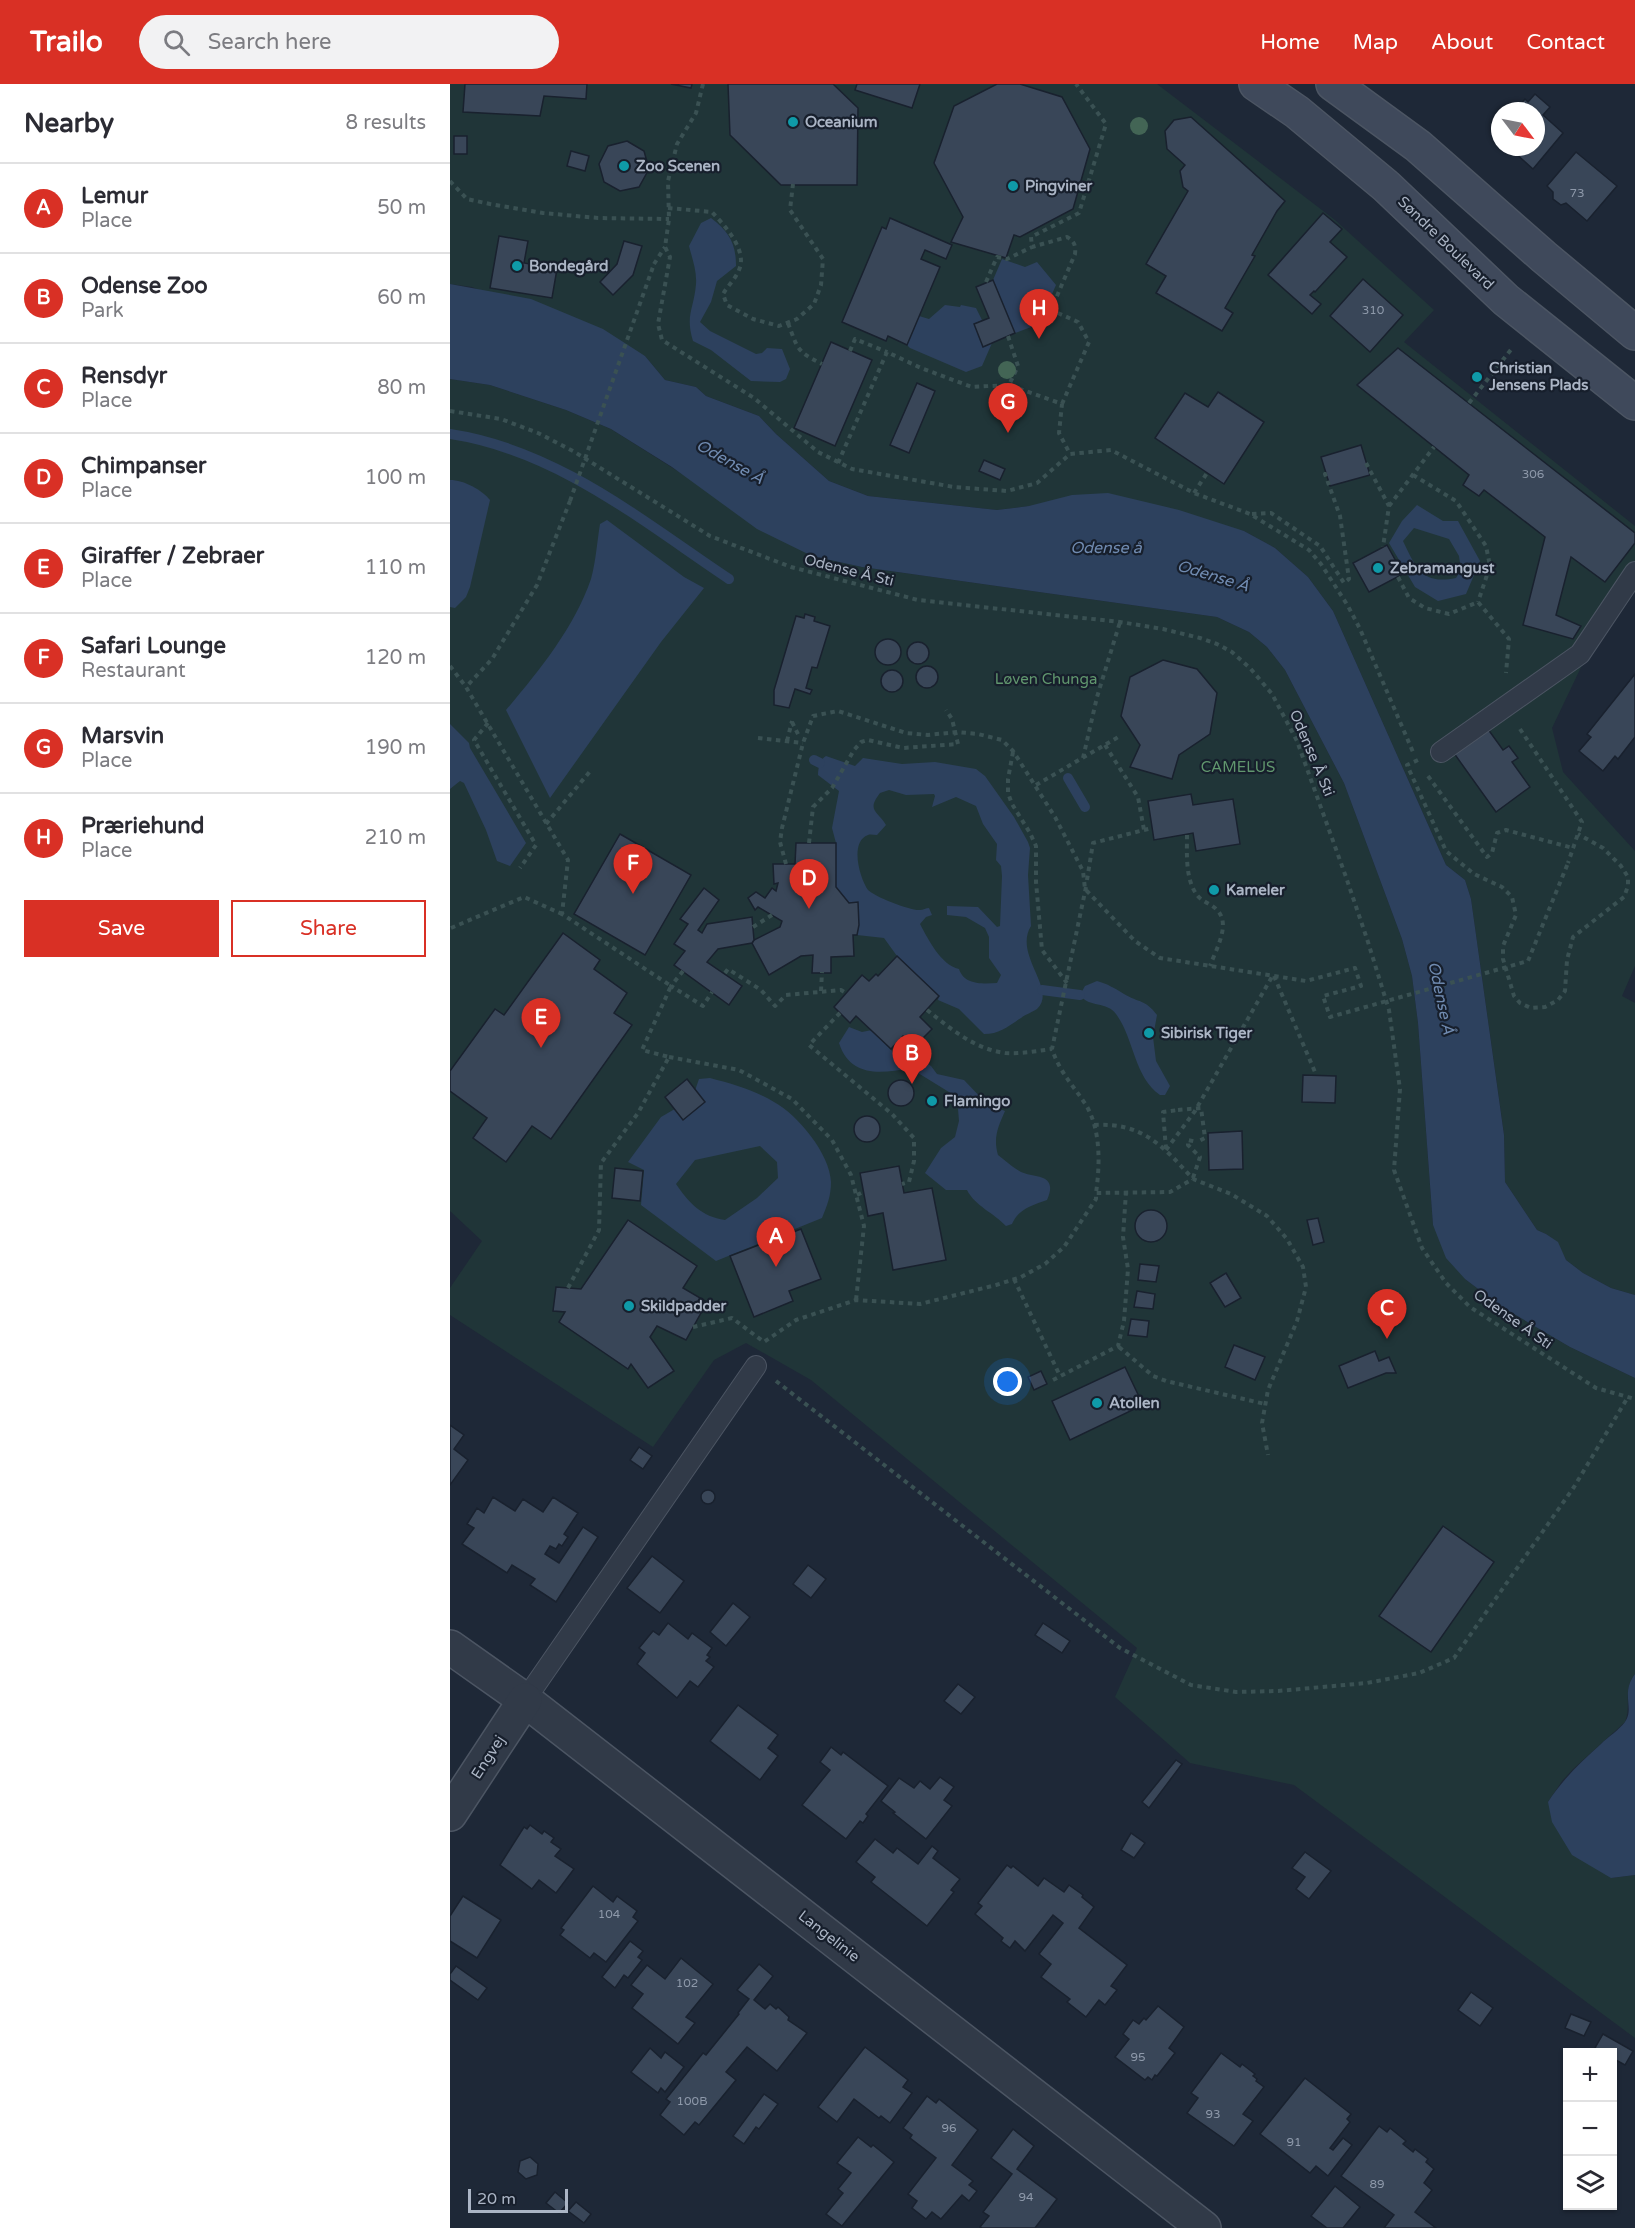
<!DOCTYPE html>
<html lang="en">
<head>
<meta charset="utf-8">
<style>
  :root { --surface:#fff; --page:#f2f2f3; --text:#2b2b33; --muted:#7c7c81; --line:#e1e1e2; --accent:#d93025 }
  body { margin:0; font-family:"Varela Round",sans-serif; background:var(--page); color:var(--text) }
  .controls { position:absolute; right:18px; bottom:18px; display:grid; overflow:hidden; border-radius:0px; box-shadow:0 2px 4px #0004 }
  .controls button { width:54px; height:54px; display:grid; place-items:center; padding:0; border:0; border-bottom:2px solid var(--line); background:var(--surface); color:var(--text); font:30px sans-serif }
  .compass { position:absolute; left:1041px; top:18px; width:54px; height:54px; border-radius:50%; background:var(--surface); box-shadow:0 2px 4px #0004; rotate:122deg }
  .scale { position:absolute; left:18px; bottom:15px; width:100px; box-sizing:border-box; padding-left:6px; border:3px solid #abb5c5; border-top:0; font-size:16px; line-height:21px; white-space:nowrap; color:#abb5c5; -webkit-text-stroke:4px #171f2c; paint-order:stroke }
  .you { position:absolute; left:558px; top:1298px; width:21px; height:21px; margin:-15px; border:4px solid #fff; border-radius:50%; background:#1a73e8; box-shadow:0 0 0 9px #1a73e833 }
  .badge { display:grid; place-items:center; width:39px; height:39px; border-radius:50%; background:var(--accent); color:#fff; font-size:20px; font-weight:700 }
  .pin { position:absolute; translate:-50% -50px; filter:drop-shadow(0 2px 3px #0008) }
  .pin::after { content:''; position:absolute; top:32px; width:21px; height:18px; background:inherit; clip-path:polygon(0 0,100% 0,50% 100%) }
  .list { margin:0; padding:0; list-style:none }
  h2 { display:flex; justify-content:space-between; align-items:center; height:78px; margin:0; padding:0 24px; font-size:26px }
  h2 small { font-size:20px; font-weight:400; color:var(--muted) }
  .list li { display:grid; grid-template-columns:39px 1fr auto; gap:18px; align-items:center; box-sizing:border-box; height:90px; padding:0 24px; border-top:2px solid var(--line) }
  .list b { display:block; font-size:22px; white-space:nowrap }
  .list p { margin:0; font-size:20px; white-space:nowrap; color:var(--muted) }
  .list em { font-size:20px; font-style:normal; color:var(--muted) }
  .actions { display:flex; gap:12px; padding:18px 24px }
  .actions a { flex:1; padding:14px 0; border:2px solid var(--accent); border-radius:0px; text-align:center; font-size:21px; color:var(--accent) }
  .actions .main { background:var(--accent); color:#fff }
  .icon { flex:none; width:33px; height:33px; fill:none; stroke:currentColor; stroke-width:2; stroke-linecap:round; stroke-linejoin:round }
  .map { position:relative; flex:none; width:1185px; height:2144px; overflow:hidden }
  header { display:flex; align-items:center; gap:36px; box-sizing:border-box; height:84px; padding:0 30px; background:var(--accent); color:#fff }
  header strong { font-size:28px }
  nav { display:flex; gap:33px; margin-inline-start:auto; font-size:21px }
  .search { width:420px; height:54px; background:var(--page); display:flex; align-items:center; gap:15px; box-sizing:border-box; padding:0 21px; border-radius:33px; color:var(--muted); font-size:22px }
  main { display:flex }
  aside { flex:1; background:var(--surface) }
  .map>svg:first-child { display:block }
</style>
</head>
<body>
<header>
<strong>Trailo</strong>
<div class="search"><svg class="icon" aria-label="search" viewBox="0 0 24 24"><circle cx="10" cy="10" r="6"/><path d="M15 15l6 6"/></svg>Search here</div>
<nav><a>Home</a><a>Map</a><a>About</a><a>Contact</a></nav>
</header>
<main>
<aside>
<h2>Nearby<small>8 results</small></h2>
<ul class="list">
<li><span class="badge">A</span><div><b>Lemur</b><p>Place</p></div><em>50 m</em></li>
<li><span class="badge">B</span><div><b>Odense Zoo</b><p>Park</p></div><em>60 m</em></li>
<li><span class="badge">C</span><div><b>Rensdyr</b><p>Place</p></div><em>80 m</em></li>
<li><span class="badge">D</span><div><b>Chimpanser</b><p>Place</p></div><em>100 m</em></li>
<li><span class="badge">E</span><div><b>Giraffer / Zebraer</b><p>Place</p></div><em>110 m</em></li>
<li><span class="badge">F</span><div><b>Safari Lounge</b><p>Restaurant</p></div><em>120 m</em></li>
<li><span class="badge">G</span><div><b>Marsvin</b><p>Place</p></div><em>190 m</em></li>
<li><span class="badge">H</span><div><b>Præriehund</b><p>Place</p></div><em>210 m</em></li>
</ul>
<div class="actions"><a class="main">Save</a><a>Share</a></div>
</aside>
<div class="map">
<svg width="1185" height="2144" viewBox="0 0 1185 2144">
  <rect width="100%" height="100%" fill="#1e2837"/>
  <!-- green -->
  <g fill="#203538">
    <path d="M0,0H707L885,136L984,226L954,258L1185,442V504L1144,556L1102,644L1113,688L1185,767V882L1172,912L1185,919V1211L1161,1204L1133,1189L1116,1176L1107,1158L1096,1150L1087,1146L1055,1098L1054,1050L1021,815L1015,796L996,781L883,527L858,493L825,464L794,447L579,422L547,426L418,412L379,397L326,350L309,332L256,312L246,303L215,296L195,272L22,203L0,200Z"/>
    <path d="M0,295L40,301L116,326L161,345L362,472L412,483L767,533L799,548L817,563L835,586L894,699L952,855L962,892L968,939L983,1141L1015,1195L1052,1223L1120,1263L1185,1294V1590C1172,1607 1182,1620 1175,1638L1123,1685L1112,1697L1098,1718L1161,1794L1185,1791V1954L844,1701L740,1679L665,1613L687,1564L361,1296L296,1259L264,1276L203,1363L0,1231V1204L32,1157L0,1127Z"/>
  </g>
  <!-- water -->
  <g fill="#2d415e" fill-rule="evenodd">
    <path d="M261,134C279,148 286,159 286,182L267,197L261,218L250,238L260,247L306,270L312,269L317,264L332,265L340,285L336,295L330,298L301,297L261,266L243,257C235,231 244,225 246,200C247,187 242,174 239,162L251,139Z"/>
    <path d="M552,175L575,183L587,178L606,201L589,240L565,249L543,196Z"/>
    <path d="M0,200L81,215L153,245L195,272L215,296L246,303L256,312L309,332L326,350L379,397L418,412L547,426L579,422L622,411L658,409L729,426L794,447L825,464L858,493L883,527L996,781L1015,796L1021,815L1054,1051L1055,1098L1087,1146L1096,1150L1108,1158L1116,1176L1133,1189L1161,1204L1185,1211V1294L1120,1263L1052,1223L1015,1195L996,1174L983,1141L968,939L962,892L952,855L894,699L835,586L817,563L799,548L767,533L412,483L362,472L307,445L222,383L161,345L116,326L40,301L0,295Z"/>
    <path d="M495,221L510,223L511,221L526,224L532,236L524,240L533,263L542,259L532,282L516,288L460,264L457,261L469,232L479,235Z"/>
    <path d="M0,396C14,396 32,406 40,416L20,503L16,513L5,524L0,523Z"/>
    <path d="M967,421L993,437H1008L1030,477L1016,510L988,517L965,503L939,459L952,437ZM964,444L999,455L1009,472L1011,486L1006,494C972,501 966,484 953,457Z"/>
    <path d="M157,436L234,493L254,504L211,558L100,714L56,626C89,587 124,544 141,495C146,477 147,458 150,440Z"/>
    <path d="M0,640L19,659L20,664L76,759L60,782L47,777L36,746L14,699L10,697L0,705Z"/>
    <path d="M376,672L405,682L413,674L452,680L485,678L526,685L535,692L564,733L578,758L580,764L578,791L581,842C563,871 608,905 587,925C583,928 576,930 571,934C558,942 550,950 534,950L509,925L488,916L489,912L447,872L434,854L407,851L408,818L399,819L386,803L385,797L386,759L382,744L389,707L368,691C368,684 370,675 376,672ZM439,706L456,711L484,710L485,712L482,723L506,713L526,722L533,740L547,760L546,776L551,782L552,792L550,842L547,843L528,823L497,822V831L516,833L535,844L539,853V874L551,891L547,899C533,900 514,901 509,885C491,881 478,855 470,840L476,833L482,831L479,824C476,824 473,826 470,826C461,827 425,813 418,806C410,795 399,758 418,751C420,750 424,751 427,751L436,741C428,727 416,727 430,709Z"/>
    <path d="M647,897C658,900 664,904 674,910C689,919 695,915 707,931L703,953L706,977L720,1002L715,1011H710C684,993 684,954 666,930C657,917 639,924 630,911L635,902Z"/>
    <path d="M399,943L412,948L422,946L443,968L468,974L481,982L487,990L514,996L537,1020L555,1027C548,1043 543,1054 548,1071C555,1076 563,1084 571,1088C584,1094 609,1089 597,1116C583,1121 568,1125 562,1140L556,1142C544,1129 525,1122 517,1106H496L475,1089L491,1064L505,1053L509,1037L507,1013L460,984C430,990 400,993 389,959Z"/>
    <path d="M260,994C283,1000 304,1006 324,1018C348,1031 380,1070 381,1098C381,1112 377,1122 372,1134L266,1177L191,1121L194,1086L178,1078L211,1033L242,1015L249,995ZM310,1062L327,1078L328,1094L307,1114L275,1136C252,1133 238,1118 226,1100L245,1076Z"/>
    <path d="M1185,1590V1791L1161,1794L1122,1771L1102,1738L1098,1718C1113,1695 1131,1678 1151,1660C1158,1653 1169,1646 1175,1638C1185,1624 1170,1610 1185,1590Z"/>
  </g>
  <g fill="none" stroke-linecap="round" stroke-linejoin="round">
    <!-- stream -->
    <g stroke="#2d415e" stroke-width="10">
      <path d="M0,350C107,366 192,437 279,495"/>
      <path d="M364,676L370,679"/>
      <path d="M618,694L635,723"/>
      <path d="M592,906L630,911"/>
    </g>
  </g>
  <!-- building -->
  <g fill="#394658" stroke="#19212e" stroke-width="1.5">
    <path d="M15,0H137L136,15L94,12L90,32L13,28Z"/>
    <path d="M221,0H242L241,4Z"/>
    <path d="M278,0H383L408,24L407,101H331L280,51Z"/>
    <path d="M407,0H470L462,24L405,6Z"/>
    <path d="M547,0H570L612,13L640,65L623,125L570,153L564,151L556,174L501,158L513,133L484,79L504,22Z"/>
    <path d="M1085,10L1100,23L1093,31L1113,49L1083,85L1063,67L1057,69L1051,63H1086V27H1065L1075,15L1078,18Z"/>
    <path d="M741,33L835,117L827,127L802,171L805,172L775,224L783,229L772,247L706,209L716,192L696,180L738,107L733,103L730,87L735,81L717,65L715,47L724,36Z"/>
    <path d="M1050,45V62L1049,55L1044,52Z"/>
    <rect x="4" y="52" width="13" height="18"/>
    <path d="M177,57L194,67L199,85L189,103L170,107L154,98L149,80L158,62Z"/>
    <path d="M121,67L139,72L135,87L117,82Z"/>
    <path d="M1126,68L1167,102L1137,137L1116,119L1111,121L1103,115V108L1097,102Z"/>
    <path d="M873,129L892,145L880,158L897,173L865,208L864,207L860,211L871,220L862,230L818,191Z"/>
    <path d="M440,134L502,161L496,175L475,166L471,175L490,183L457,261L438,252L436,257L392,238L432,143L436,145Z"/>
    <path d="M49,152L78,157L74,179L107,185L102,214L40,204Z"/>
    <path d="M174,157L192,162L183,191L163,211L150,198L167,180Z"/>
    <path d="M913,195L953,231L920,268L880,232Z"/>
    <path d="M543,196L565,249L533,263L524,240L539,234L526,203Z"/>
    <path d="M381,258L422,276L385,362L344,344Z"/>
    <path d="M948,264L1185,449V459L1155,498L1121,473L1106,531L1131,542L1123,555L1073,541L1095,453L1034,406L1029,412L1013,401L1019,391L907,301Z"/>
    <path d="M467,299L485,307L459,369L440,361Z"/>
    <path d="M768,308L814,338L774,400L705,354L735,309L758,323Z"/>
    <path d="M911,361L920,391L880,402L871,373Z"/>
    <path d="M534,376L555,385L550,396L529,387Z"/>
    <path d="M937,461L953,490L919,508L903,479Z"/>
    <path d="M355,530L365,533L364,537L380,542L367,584L362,583L356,604L362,606L360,610L345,605L339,624L324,621V606L346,532L354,534Z"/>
    <circle cx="438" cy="568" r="13"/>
    <circle cx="468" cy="569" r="11"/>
    <path d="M713,576L747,585L767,609L760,650L729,671L722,695L680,683L690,661L671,632L680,593Z"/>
    <circle cx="477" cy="593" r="11"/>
    <circle cx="442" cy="597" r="11"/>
    <path d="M1185,590V653L1168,675L1165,672L1153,687L1129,667L1141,653L1137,650Z"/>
    <path d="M1035,641L1053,666L1059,662L1068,674L1062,678L1080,703L1046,728L1001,665Z"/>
    <path d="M741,710L743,721L783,715L790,760L746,767L743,749L704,756L698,717Z"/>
    <path d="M170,750L241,791L195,871L124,830Z"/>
    <path d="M346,759H386V803L399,819L408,818L409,841L407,851H403L404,872L381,873V889H362L363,871L351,872L319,891L302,859L304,856L330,843L332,837L308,823L305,826L298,814L306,808L315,814L322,804L326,807L328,799L324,800L323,780H345Z"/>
    <path d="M254,804L269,816L248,846L252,849L257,840L302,833L304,856L302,859L268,865L257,878L292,902L279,921L224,881L235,867L224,860L238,840L230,835Z"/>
    <path d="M113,849L150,876L144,885L177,909L164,929L182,941L101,1055L82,1042L56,1078L23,1054L37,1034L0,1007V987L45,925L54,931Z"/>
    <path d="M447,872L489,912L470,933L482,945L465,962L453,952L441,965L406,932L400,939L384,923L412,891L419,897L426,890L428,892Z"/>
    <path d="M853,991L886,992L885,1019L852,1018Z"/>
    <path d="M237,995L255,1018L233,1036L215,1013Z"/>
    <circle cx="451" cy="1009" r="13"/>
    <circle cx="417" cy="1045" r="13"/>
    <path d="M792,1047L793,1085L759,1086L758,1049Z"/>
    <path d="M449,1082L454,1109L482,1104L496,1176L443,1186L433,1129L418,1132L410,1089Z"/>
    <path d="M165,1084L193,1087L190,1117L162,1114Z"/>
    <circle cx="701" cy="1142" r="16"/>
    <path d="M868,1134L874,1158L863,1161L857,1136Z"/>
    <path d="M178,1136L247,1182L233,1204L257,1218L236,1256L207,1242L200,1253L224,1287L198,1304L181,1280L178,1285L109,1238L115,1228L103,1227L106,1203L131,1205Z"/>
    <path d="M351,1145L371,1195L339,1207L343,1217L304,1233L280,1172Z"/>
    <path d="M690,1180L709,1182L706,1198L688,1196Z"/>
    <path d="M776,1189L791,1214L775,1223L760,1199Z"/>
    <path d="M687,1207L705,1210L703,1225L684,1223Z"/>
    <path d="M681,1235L699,1237L697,1253L678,1251Z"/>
    <path d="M784,1261L815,1273L805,1296L775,1283Z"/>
    <path d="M925,1267L929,1277L939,1273L946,1289H936L898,1304L889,1282Z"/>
    <path d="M675,1283L693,1321L620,1356L602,1317Z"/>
    <path d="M591,1287L597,1300L584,1306L578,1293Z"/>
    <path d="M0,1341L14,1351L4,1365L18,1376L0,1401Z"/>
    <path d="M189,1363L202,1372L193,1385L180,1376Z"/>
    <circle cx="258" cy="1413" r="7"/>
    <path d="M43,1413L65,1427L73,1415L93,1428L103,1413L128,1429L114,1450L118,1453L112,1462L109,1460L106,1465L100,1462L95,1470L109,1479L133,1443L148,1453L106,1518L80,1501L85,1495L62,1481L57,1489L12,1460L24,1444L17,1440L27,1424L34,1429Z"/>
    <path d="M993,1442L1044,1478L981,1568L929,1532Z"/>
    <path d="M202,1472L234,1497L210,1529L177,1504Z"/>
    <path d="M358,1481L376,1495L361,1514L343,1500Z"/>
    <path d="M283,1519L300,1533L276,1562L260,1548Z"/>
    <path d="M218,1539L238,1555L242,1549L262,1564L257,1571L260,1573L256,1577L264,1583L248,1603L240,1597L227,1614L187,1580L195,1569L189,1564L203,1547L209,1551Z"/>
    <path d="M593,1539L620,1557L612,1569L585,1551Z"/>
    <path d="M508,1600L525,1613L511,1630L494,1617Z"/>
    <path d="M288,1621L328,1651L318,1664L328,1672L310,1696L260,1657Z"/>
    <path d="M381,1663L391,1671L393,1668L438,1702L416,1730L418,1732L413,1739L410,1737L396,1755L352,1721L380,1686L370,1678Z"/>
    <path d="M726,1676L732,1680L699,1724L692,1718Z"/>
    <path d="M490,1693L504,1703L494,1716L502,1722L476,1755L443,1729L445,1728L431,1717L449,1694L464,1704L470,1697L480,1705Z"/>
    <path d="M80,1741L92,1750L94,1747L104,1754L101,1758L111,1765L105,1772L124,1785L106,1809L89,1796L82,1805L50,1781L74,1743L77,1745Z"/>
    <path d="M681,1749L695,1759L684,1774L671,1766Z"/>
    <path d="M425,1755L443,1769L447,1764L468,1780L482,1762L488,1767L483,1774L510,1795L501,1806L504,1808L477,1842L421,1798L425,1793L406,1778Z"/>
    <path d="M855,1768L881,1787L859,1815L846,1805L855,1793L842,1784Z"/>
    <path d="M557,1781L561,1784L563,1782L588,1802L594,1794L614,1808L619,1801L633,1811L632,1813L644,1823L629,1844L677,1881L661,1902L667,1906L655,1921L649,1916L636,1933L617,1918L620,1915L591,1893L601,1880L589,1870L613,1839L603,1831L575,1867L565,1857L560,1864L551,1857L553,1854L525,1830L532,1822L528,1819Z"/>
    <path d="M143,1802L163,1818L167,1812L187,1827L183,1833L188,1837L156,1878L144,1869L140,1874L110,1851L114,1846L111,1844Z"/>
    <path d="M13,1812L51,1836L27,1874L0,1857V1832Z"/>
    <path d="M180,1857L193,1867L188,1873L192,1876L178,1894L174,1891L165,1904L152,1893Z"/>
    <path d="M231,1874L263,1900L236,1933L245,1939L228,1960L182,1924L193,1910L181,1901L197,1881L215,1895Z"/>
    <path d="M309,1880L323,1892L304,1916L315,1925L320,1920L326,1925L328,1923L339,1933L338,1936L357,1949L327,1987L297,1963L276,1988L286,1996L249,2041L245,2038L234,2051L210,2031L220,2018L216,2015L253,1969L256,1971L289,1930L288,1929L299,1915L287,1906Z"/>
    <path d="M6,1882L37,1904L28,1916L0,1896V1890Z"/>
    <path d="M1021,1908L1043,1924L1030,1942L1008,1926Z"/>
    <path d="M708,1922L734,1943L719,1964L725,1969L707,1992L705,1991L702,1996L698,1993L695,1996L665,1973L679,1955L673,1950L683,1936L689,1940L694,1934L696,1936Z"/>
    <path d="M1121,1930L1141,1938L1134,1952L1115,1944Z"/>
    <path d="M1153,1950L1183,1967L1175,1981L1162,1974V1968H1153L1145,1964Z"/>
    <path d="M415,1963L458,1996L453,2003L462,2009L440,2039L431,2032L429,2034L404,2015L387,2038L368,2023Z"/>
    <path d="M200,1964L211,1974L215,1968L234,1983L215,2008L211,2004L208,2009L181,1988Z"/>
    <path d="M771,1969L790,1983L792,1980L805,1990L803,1992L807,1995L806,1997L814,2003L793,2030L803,2037L784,2062L737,2029L748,2014L741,2009Z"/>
    <path d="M855,1994L901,2030L897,2035L900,2038L880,2064L883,2066L893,2054L902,2061L878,2092L866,2082L860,2089L810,2050Z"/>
    <path d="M314,2010L328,2020L309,2045L306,2043L294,2060L283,2052Z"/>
    <path d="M477,2012L486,2019L489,2015L528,2046L502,2081L523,2097L519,2101L527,2107L519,2117L512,2111L491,2135L482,2128L476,2135L462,2124L467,2117L458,2110L486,2074L460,2054L462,2051L453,2044Z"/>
    <path d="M929,2042L937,2048L940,2044L956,2057L953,2060L963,2068L965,2065L978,2075L976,2078L984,2085L974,2099L982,2106L965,2128L986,2144H934L944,2131L891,2092Z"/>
    <path d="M563,2045L584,2062L567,2085L607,2115L585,2144H532L530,2143L539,2132L533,2128L562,2090L541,2074Z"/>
    <path d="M408,2053L421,2063L423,2061L444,2078L392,2142L376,2130L393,2109L388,2105L401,2089L387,2079Z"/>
    <path d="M80,2073L88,2080L87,2091L76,2095L68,2088L70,2077Z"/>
    <path d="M885,2102L910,2123L893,2144H877L861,2132Z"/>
    <path d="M105,2108L118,2119L109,2129L96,2119Z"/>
    <path d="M126,2118L141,2130L134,2139L118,2127Z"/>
  </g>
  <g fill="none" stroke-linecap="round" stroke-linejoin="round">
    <defs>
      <g id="service">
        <path d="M991,668L1130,570L1185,488"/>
        <path d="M75,1616L306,1282"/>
      </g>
      <g id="minor">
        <path d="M0,1563L75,1616L754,2144"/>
        <path d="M0,1730L75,1616"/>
      </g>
      <g id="secondary">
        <path d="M806,0L847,28L936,102L1056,216L1185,319"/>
        <path d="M883,0L968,62L1094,173L1185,249"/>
      </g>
    </defs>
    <!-- service casing -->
    <use href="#service" stroke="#4c5563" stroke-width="22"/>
    <!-- minor casing -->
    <use href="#minor" stroke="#4c5563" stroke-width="36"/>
    <!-- secondary casing -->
    <use href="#secondary" stroke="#4c5563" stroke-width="36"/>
    <!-- path -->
    <g stroke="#3a5153" stroke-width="4" stroke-dasharray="4.5 4.5" stroke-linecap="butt">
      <path d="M253,0L246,29L227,60L218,97L219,135L215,163L220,173L208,240L212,256L304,314L368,368L402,385L504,403L557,407L587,399L620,370"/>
      <path d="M0,97L17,115L40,120L93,129L148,134L219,135"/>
      <path d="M218,124L262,128C274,141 298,166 289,186C286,194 277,203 273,210L277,221L303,235L329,242L347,235L364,220L371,201L373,175L340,126L343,100"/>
      <path d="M204,180L215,163"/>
      <path d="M536,198L547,173L557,175L582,163"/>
      <path d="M338,239C348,265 346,267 372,280"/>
      <path d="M558,252L568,282L559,301"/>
      <path d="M400,267L405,255L437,268"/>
      <path d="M1019,319L1063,263"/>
      <path d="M612,320L639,258L628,238L601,226L625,170C626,161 624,157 617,153L582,163L581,153L629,129L656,40L626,0"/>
      <path d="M0,327L51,335L88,349L123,367L260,452L341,483L468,516L670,538L713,545L750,554L767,560L782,568L800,584L822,610L847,657L896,793L918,858L939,926L950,1005L944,1086L972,1164L996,1199L1020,1223L1146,1304L1185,1315"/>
      <path d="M388,379L437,268L471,284L522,303L559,301L612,320L609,349L620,370L661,366L744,409L800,430L859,466L871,480L898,522L910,545L963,668"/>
      <path d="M916,379L939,422L933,463"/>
      <path d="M963,391L1006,417L1036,462L1040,482L1028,518"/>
      <path d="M744,409L757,389"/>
      <path d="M939,422L984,363"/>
      <path d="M802,430L821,429L870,462L894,499L899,495L890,432L875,390H877"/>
      <path d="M948,493L959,514L975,524L999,530L1028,518L1059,555L1056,589"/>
      <path d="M0,582L16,603"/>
      <path d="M342,638L349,652"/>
      <path d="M38,639L24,656L86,761L70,784"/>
      <path d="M1070,645L1132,738L1118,779"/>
      <path d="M308,654L353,659"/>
      <path d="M337,657L342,637"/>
      <path d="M655,661L688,713L694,746"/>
      <path d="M563,668L558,695V709L562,720L580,749L586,762V798L592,866L617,899"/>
      <path d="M633,674L647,613L670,538"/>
      <path d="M968,676L957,681L996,767L1024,790L1052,803L1062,813L1066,831L1053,862V875L1064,912L1070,919L1081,924L1095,923L1108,916L1115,907L1117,876L1123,853L1174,813L1178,802V793L1171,782L1153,764L1128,750"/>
      <path d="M978,692L1037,773L1042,769L1047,749L1056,746L1123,764"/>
      <path d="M586,701L670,652"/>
      <path d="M96,740L142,685"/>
      <path d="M737,751C737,769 735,795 747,811C751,817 761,820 766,825C782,839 766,865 760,882"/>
      <path d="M359,759L363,723L382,704L404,666L411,658L418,656L453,664L508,660L502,635L496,626"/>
      <path d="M336,780L330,758L332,744L353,659L363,632L388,627L456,649L478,651L507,648L528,650L552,656L563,667L605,733L633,787L635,805L685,857L710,874L856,897L905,884L911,902L873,912L880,933L905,926"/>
      <path d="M637,796L643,759L702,744"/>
      <path d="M636,803L602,965C610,989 623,1001 636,1021C651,1046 650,1081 646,1109"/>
      <path d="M303,843L322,831"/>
      <path d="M1,844L74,813L112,830"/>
      <path d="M233,887L221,902L253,922L262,908"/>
      <path d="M275,889L278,885L311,906L325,922L336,911L391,906L396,909"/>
      <path d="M824,892L865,988"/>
      <path d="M371,907L372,888"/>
      <path d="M477,926C500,944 524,965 555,969C571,970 587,967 602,965"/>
      <path d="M390,929L359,961L442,1030L464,1054V1077L459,1098L452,1100"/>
      <path d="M219,973L289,986L342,1015L382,1056L401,1091L414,1142L406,1216"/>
      <path d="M644,1041C692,1038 713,1062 743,1095"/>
      <path d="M716,1065L713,1028L728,1026"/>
      <path d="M716,1066L745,1027L823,891"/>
      <path d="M743,1094L750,1073L738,1061V1056L747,1058"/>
      <path d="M407,1111L413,1108"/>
      <path d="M564,1195L610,1292"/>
      <path d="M118,1204L149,1146L151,1079L188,1029L219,973L192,966L221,902L112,830L118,776L16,603L42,575L87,501L120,417"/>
      <path d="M243,1243L282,1234L314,1258L346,1236L406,1216L470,1220L546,1201L571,1193L595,1180L614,1163L646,1115V1109L720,1108L743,1095L781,1110L817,1132L837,1155L853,1183L856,1203L847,1237L818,1306L812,1339L818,1371"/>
      <path d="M669,1263L703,1292L716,1297L815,1320"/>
      <path d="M603,1296L668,1262L674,1237L678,1185L673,1153L676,1108"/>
      <path d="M326,1297L670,1564L741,1601L786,1608L828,1607L917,1599L969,1589L1004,1574L1124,1403L1178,1313"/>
    </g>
    <!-- service -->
    <use href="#service" stroke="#313a48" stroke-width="20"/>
    <!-- minor -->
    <use href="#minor" stroke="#313a48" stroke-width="33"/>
    <!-- secondary -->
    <use href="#secondary" stroke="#3f495b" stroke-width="33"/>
    <!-- path-bridge -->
    <g stroke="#3a5153" stroke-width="4" stroke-dasharray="4.5 4.5" stroke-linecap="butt">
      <path d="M120,417L204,180"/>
      <path d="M905,926L1078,877L1118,779"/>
      <path d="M728,1026L751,1024L755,1054L747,1058"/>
    </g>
  </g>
  <!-- trees -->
  <g fill="#436555">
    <circle cx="689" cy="42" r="9"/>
    <circle cx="557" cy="286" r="9"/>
  </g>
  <!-- markers -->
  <g fill="#0f9aa8" stroke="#171f2c" stroke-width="2">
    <circle cx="343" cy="38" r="6"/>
    <circle cx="174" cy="82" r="6"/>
    <circle cx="563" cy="102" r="6"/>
    <circle cx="67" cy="182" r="6"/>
    <circle cx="1027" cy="293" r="6"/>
    <circle cx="928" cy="484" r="6"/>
    <circle cx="764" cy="806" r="6"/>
    <circle cx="699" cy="949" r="6"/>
    <circle cx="482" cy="1017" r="6"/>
    <circle cx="179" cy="1222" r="6"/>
    <circle cx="647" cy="1319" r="6"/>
  </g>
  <g text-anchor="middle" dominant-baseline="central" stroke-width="4.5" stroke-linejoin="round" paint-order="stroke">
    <!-- number labels -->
    <g font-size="12" fill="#8e99aa">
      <text x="1127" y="109">73</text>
      <text x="923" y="226">310</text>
      <text x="1083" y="390">306</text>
      <text x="159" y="1830">104</text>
      <text x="237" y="1899">102</text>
      <text x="688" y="1973">95</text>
      <text x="242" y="2017">100B</text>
      <text x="763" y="2030">93</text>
      <text x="499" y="2044">96</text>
      <text x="844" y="2058">91</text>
      <text x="927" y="2100">89</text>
      <text x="576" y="2113">94</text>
    </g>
    <!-- poi labels -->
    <g font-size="15" font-weight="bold" fill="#abb5c5" stroke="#171f2c" text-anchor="start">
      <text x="355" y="38">Oceanium</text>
      <text x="186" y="82">Zoo Scenen</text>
      <text x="575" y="102">Pingviner</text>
      <text x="79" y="182">Bondegård</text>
      <text x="1039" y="284">Christian<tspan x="1039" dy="17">Jensens Plads</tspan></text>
      <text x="940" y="484">Zebramangust</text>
      <text x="776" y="806">Kameler</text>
      <text x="711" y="949">Sibirisk Tiger</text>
      <text x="494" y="1017">Flamingo</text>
      <text x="191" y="1222">Skildpadder</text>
      <text x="659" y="1319">Atollen</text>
    </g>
    <!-- street labels -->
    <g font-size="15" fill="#abb5c5" stroke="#171f2c">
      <text transform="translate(996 159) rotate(44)">Søndre Boulevard</text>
      <text transform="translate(399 486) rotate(14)">Odense Å Sti</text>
      <text transform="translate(862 669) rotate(67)">Odense Å Sti</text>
      <text transform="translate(1063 1235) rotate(35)">Odense Å Sti</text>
      <text transform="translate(38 1673) rotate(-57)">Engvej</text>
      <text transform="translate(379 1852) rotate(38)">Langelinie</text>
    </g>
    <!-- park labels -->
    <g font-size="15" fill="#61976e" stroke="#171f2c">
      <text x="596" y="595">Løven Chunga</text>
      <text x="788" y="683">CAMELUS</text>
    </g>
    <!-- water labels -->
    <g font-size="16" font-style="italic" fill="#708bb1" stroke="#171f2c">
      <text transform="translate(280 378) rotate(29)">Odense Å</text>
      <text x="656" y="464">Odense å</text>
      <text transform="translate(763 492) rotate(17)">Odense Å</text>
      <text transform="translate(991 914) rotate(78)">Odense Å</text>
    </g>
  </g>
</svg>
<div class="controls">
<button>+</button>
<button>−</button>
<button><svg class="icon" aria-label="layers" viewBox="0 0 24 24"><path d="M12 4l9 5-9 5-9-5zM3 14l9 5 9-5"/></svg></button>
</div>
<svg class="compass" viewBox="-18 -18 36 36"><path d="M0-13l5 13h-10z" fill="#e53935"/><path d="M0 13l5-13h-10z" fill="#7c7c81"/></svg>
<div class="scale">20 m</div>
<div class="you"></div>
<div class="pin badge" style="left:326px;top:1183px">A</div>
<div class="pin badge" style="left:462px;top:1000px">B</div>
<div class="pin badge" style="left:937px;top:1255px">C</div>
<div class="pin badge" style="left:359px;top:825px">D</div>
<div class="pin badge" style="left:91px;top:964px">E</div>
<div class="pin badge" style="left:183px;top:810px">F</div>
<div class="pin badge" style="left:558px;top:349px">G</div>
<div class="pin badge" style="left:589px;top:255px">H</div>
</div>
</main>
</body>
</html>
